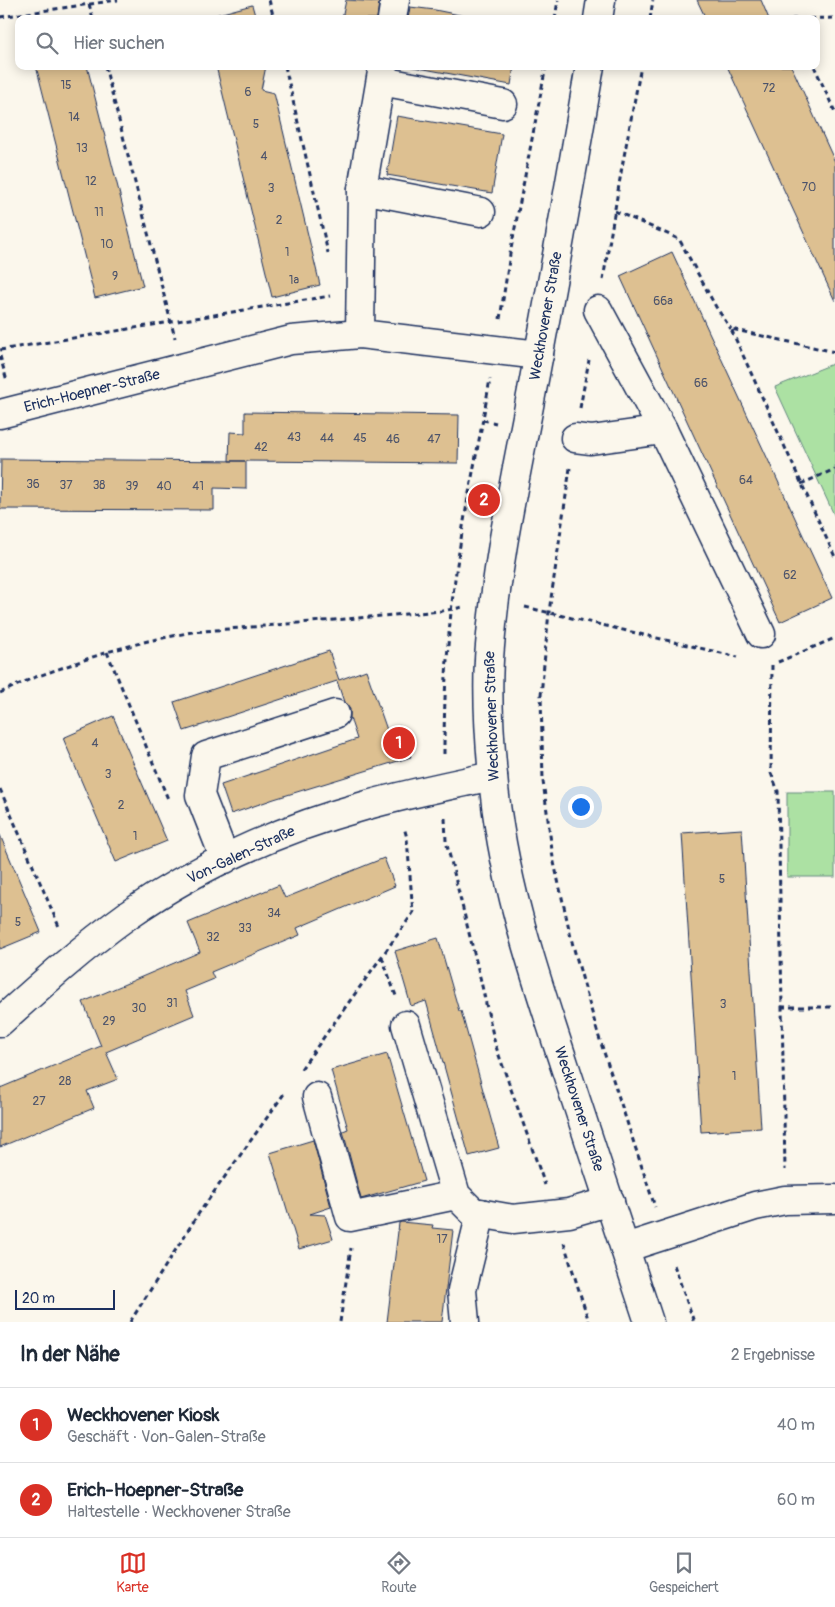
<!DOCTYPE html>
<html lang="de">
<head>
<meta charset="utf-8">
<style>
  :root { --surface:#fff; --page:#f2f2f3; --text:#1f2937; --muted:#747a83; --line:#e0e1e3; --accent:#d93025 }
  body { margin:0; font-family:Pangolin,sans-serif; background:var(--page); color:var(--text) }
  .scale { position:absolute; left:15px; bottom:12px; width:100px; box-sizing:border-box; padding-left:5px; border:2px solid #1b2f5e; border-top:0; font-size:14px; line-height:18px; white-space:nowrap; color:#1b2f5e; -webkit-text-stroke:4px #fbf7ec; paint-order:stroke }
  .you { position:absolute; left:580px; top:806px; width:18px; height:18px; margin:-12px; border:4px solid #fff; border-radius:50%; background:#1a73e8; box-shadow:0 0 0 8px #1a73e833 }
  .badge { display:grid; place-items:center; width:32px; height:32px; border-radius:50%; background:var(--accent); color:#fff; font-size:16px; font-weight:700 }
  .pin { position:absolute; translate:-50% -50%; border:2px solid #fff; box-shadow:0 1px 5px #0006 }
  .list { margin:0; padding:0; list-style:none }
  h2 { display:flex; justify-content:space-between; align-items:center; height:65px; margin:0; padding:0 20px; font-size:21px }
  h2 small { font-size:16px; font-weight:400; color:var(--muted) }
  .list li { display:grid; grid-template-columns:32px 1fr auto; gap:15px; align-items:center; box-sizing:border-box; height:75px; padding:0 20px; border-top:1px solid var(--line) }
  .list b { display:block; font-size:19px; white-space:nowrap }
  .list p { margin:0; font-size:16px; white-space:nowrap; color:var(--muted) }
  .list em { font-size:16px; font-style:normal; color:var(--muted) }
  .icon { flex:none; width:28px; height:28px; fill:none; stroke:currentColor; stroke-width:2; stroke-linecap:round; stroke-linejoin:round }
  .map { position:relative; flex:none; width:835px; height:1322px; overflow:hidden }
  .search { position:absolute; background:var(--surface); box-shadow:0 2px 12px #0003; left:15px; right:15px; top:15px; height:55px; display:flex; align-items:center; gap:12px; box-sizing:border-box; padding:0 18px; border-radius:10px; color:var(--muted); font-size:19px }
  .sheet { height:215px; background:var(--surface) }
  nav { display:flex; justify-content:space-around; align-items:center; box-sizing:border-box; height:70px; border-top:1px solid var(--line); background:var(--surface); font-size:14px; color:var(--muted) }
  nav a { display:grid; justify-items:center; gap:2px }
  nav .on { color:var(--accent) }
  .map>svg:first-child { display:block }
</style>
</head>
<body>
<div class="map">
<svg width="835" height="1322" viewBox="0 0 835 1322">
  <rect width="100%" height="100%" fill="#fbf7ec"/>
  <filter id="ink" filterUnits="userSpaceOnUse"><feTurbulence type="fractalNoise" baseFrequency=".02" numOctaves="2"/><feDisplacementMap in="SourceGraphic" scale="10" xChannelSelector="R" yChannelSelector="G"/><feConvolveMatrix kernelMatrix="1 2 1 2 8 2 1 2 1" color-interpolation-filters="sRGB"/></filter>
  <g filter="url(#ink)">
    <!-- green -->
    <g fill="#ace1a3" stroke="#648880">
      <path d="M835,363V517L775,387Z"/>
      <rect x="787" y="792" width="48" height="85"/>
    </g>
    <!-- building -->
    <g fill="#ddc091" stroke="#1b2f5e">
      <path d="M346,0L379,2L377,19H342Z"/>
      <path d="M697,0H761L769,19H706Z"/>
      <path d="M252,5L256,19H205L204,18Z"/>
      <path d="M410,7L435,10L479,19H408Z"/>
      <path d="M36,66H87L143,286L95,298Z"/>
      <path d="M216,66H266L261,90L274,93L320,285L272,297Z"/>
      <path d="M408,66H514L511,85Z"/>
      <path d="M727,66H791L795,74L835,162V301Z"/>
      <path d="M397,116L502,134L492,193L387,175Z"/>
      <path d="M672,252L832,598L780,622L620,276Z"/>
      <path d="M245,412L459,415L458,463L246,461V489L214,488V510L0,509L1,459L245,461H229L230,432L245,433Z"/>
      <path d="M329,651L339,680L366,670L387,730L400,726L411,757L274,799L231,814L221,785L357,739L350,718V709L344,702L337,681L184,731L174,702Z"/>
      <path d="M113,716L167,841L116,862L63,738Z"/>
      <path d="M742,829L761,1128L701,1132L682,833Z"/>
      <path d="M0,835L41,932L0,949Z"/>
      <path d="M384,858L395,886L297,928L300,935L211,972L214,979L185,991L194,1015L106,1052L118,1079L87,1091L94,1108L0,1147V1088L101,1046L83,1002L200,952L188,923L279,885L285,898Z"/>
      <path d="M438,938L459,1011H461L499,1148L469,1156L426,1001L411,1006L395,951Z"/>
      <path d="M387,1054L424,1181L361,1199L343,1131L348,1129L331,1070Z"/>
      <path d="M313,1140L331,1207L310,1214L325,1215L333,1239L299,1249L270,1153Z"/>
      <path d="M401,1222L433,1225L432,1228L453,1230L442,1322H387L399,1223Z"/>
    </g>
    <g fill="none" stroke-linecap="round" stroke-linejoin="round">
      <defs>
        <g id="minor">
          <path d="M392,19L395,0"/>
          <path d="M598,19L601,0"/>
          <path d="M590,66C572,173 553,279 533,385C517,471 497,558 490,646C486,689 489,733 493,776C501,875 533,970 564,1064C593,1150 621,1236 649,1322"/>
          <path d="M381,81L503,104"/>
          <path d="M362,189L481,212"/>
          <path d="M598,310L663,430L761,634"/>
          <path d="M360,334L362,189L383,66"/>
          <path d="M0,414L291,340L360,334L539,355"/>
          <path d="M575,438L591,440L663,430"/>
          <path d="M225,859L200,795L206,756L335,714"/>
          <path d="M0,1022C41,985 82,948 128,915C198,866 281,829 364,806C406,794 450,785 493,776"/>
          <path d="M406,1025L456,1195L473,1212L513,1219L569,1213L610,1201"/>
          <path d="M317,1097L350,1217L456,1195"/>
          <path d="M625,1248L755,1206L785,1200L835,1199"/>
          <path d="M465,1322L462,1290L481,1213"/>
        </g>
      </defs>
      <!-- minor casing -->
      <use href="#minor" stroke="#1b2f5e" stroke-width="31"/>
      <!-- path -->
      <g stroke="#1b2f5e" stroke-width="3" stroke-dasharray="5 4" stroke-linecap="butt">
        <path d="M269,0L274,19"/>
        <path d="M89,4L93,19"/>
        <path d="M0,17L118,0"/>
        <path d="M555,19L558,0"/>
        <path d="M650,19L653,0"/>
        <path d="M792,19L835,18"/>
        <path d="M105,66L175,338"/>
        <path d="M285,66L328,253"/>
        <path d="M814,66L835,112"/>
        <path d="M615,211L679,239L716,307L731,329"/>
        <path d="M603,280L622,167L641,66"/>
        <path d="M500,319L510,254L546,66"/>
        <path d="M0,350L330,296"/>
        <path d="M835,352L731,329L835,557"/>
        <path d="M0,356L7,381"/>
        <path d="M580,408L589,360"/>
        <path d="M483,420L496,423"/>
        <path d="M570,468L549,612L541,695L543,781L553,858L572,942L598,1034L655,1207"/>
        <path d="M801,484L835,469"/>
        <path d="M525,607L738,657"/>
        <path d="M107,652L168,799"/>
        <path d="M778,662L835,638"/>
        <path d="M772,665L771,773L778,791L785,1170"/>
        <path d="M0,693L33,678L107,652L148,641L192,632L442,611L463,607"/>
        <path d="M444,754C444,689 448,623 458,558C467,498 480,439 490,379"/>
        <path d="M0,789L60,929"/>
        <path d="M445,818L446,841L480,977L495,1044L545,1185"/>
        <path d="M382,957L396,996"/>
        <path d="M781,1007H835"/>
        <path d="M301,1069L413,913L407,838L404,827"/>
        <path d="M564,1243L589,1322"/>
        <path d="M674,1265L694,1322"/>
        <path d="M130,1322L199,1213L286,1091"/>
        <path d="M340,1322L351,1248"/>
      </g>
      <!-- minor -->
      <use href="#minor" stroke="#fbf7ec" stroke-width="28"/>
    </g>
  </g>
  <g text-anchor="middle" dominant-baseline="central" stroke-width="4" stroke-linejoin="round" paint-order="stroke">
    <!-- number labels -->
    <g font-size="12" fill="#4c536b">
      <text x="66" y="85">15</text>
      <text x="769" y="88">72</text>
      <text x="248" y="92">6</text>
      <text x="74" y="117">14</text>
      <text x="256" y="124">5</text>
      <text x="82" y="148">13</text>
      <text x="264" y="156">4</text>
      <text x="91" y="181">12</text>
      <text x="809" y="187">70</text>
      <text x="271" y="188">3</text>
      <text x="99" y="212">11</text>
      <text x="279" y="220">2</text>
      <text x="107" y="244">10</text>
      <text x="287" y="252">1</text>
      <text x="115" y="276">9</text>
      <text x="294" y="280">1a</text>
      <text x="663" y="301">66a</text>
      <text x="701" y="383">66</text>
      <text x="294" y="437">43</text>
      <text x="327" y="438">44</text>
      <text x="360" y="438">45</text>
      <text x="393" y="439">46</text>
      <text x="434" y="439">47</text>
      <text x="261" y="447">42</text>
      <text x="746" y="480">64</text>
      <text x="33" y="484">36</text>
      <text x="66" y="485">37</text>
      <text x="99" y="485">38</text>
      <text x="132" y="486">39</text>
      <text x="164" y="486">40</text>
      <text x="198" y="486">41</text>
      <text x="790" y="575">62</text>
      <text x="95" y="743">4</text>
      <text x="108" y="774">3</text>
      <text x="121" y="805">2</text>
      <text x="135" y="836">1</text>
      <text x="722" y="879">5</text>
      <text x="274" y="913">34</text>
      <text x="18" y="922">5</text>
      <text x="245" y="928">33</text>
      <text x="213" y="937">32</text>
      <text x="172" y="1003">31</text>
      <text x="723" y="1004">3</text>
      <text x="139" y="1008">30</text>
      <text x="109" y="1021">29</text>
      <text x="734" y="1076">1</text>
      <text x="65" y="1081">28</text>
      <text x="39" y="1101">27</text>
      <text x="442" y="1239">17</text>
    </g>
    <!-- street labels -->
    <g font-size="15" fill="#1b2f5e" stroke="#fbf7ec">
      <text transform="translate(546 316) rotate(-80)">Weckhovener Straße</text>
      <text transform="translate(92 391) rotate(-14)">Erich-Hoepner-Straße</text>
      <text transform="translate(492 716) rotate(-92)">Weckhovener Straße</text>
      <text transform="translate(241 855) rotate(-25)">Von-Galen-Straße</text>
      <text transform="translate(579 1109) rotate(72)">Weckhovener Straße</text>
    </g>
  </g>
</svg>
<div class="scale">20 m</div>
<div class="you"></div>
<div class="pin badge" style="left:399px;top:743px">1</div>
<div class="pin badge" style="left:484px;top:500px">2</div>
<div class="search"><svg class="icon" aria-label="search" viewBox="0 0 24 24"><circle cx="10" cy="10" r="6"/><path d="M15 15l6 6"/></svg>Hier suchen</div>
</div>
<section class="sheet">
<h2>In der Nähe<small>2 Ergebnisse</small></h2>
<ul class="list">
<li><span class="badge">1</span><div><b>Weckhovener Kiosk</b><p>Geschäft · Von-Galen-Straße</p></div><em>40 m</em></li>
<li><span class="badge">2</span><div><b>Erich-Hoepner-Straße</b><p>Haltestelle · Weckhovener Straße</p></div><em>60 m</em></li>
</ul>
</section>
<nav>
<a class="on"><svg class="icon" aria-label="map" viewBox="0 0 24 24"><path d="M3 6l6-2 6 2 6-2v14l-6 2-6-2-6 2zM9 4v14M15 6v14"/></svg>Karte</a>
<a><svg class="icon" aria-label="directions" viewBox="0 0 24 24"><path d="M12 3l9 9-9 9-9-9zM9 14v-3h6M13 9l2 2-2 2"/></svg>Route</a>
<a><svg class="icon" aria-label="saved" viewBox="0 0 24 24"><path d="M7 4h10v16l-5-4-5 4z"/></svg>Gespeichert</a>
</nav>
</body>
</html>
